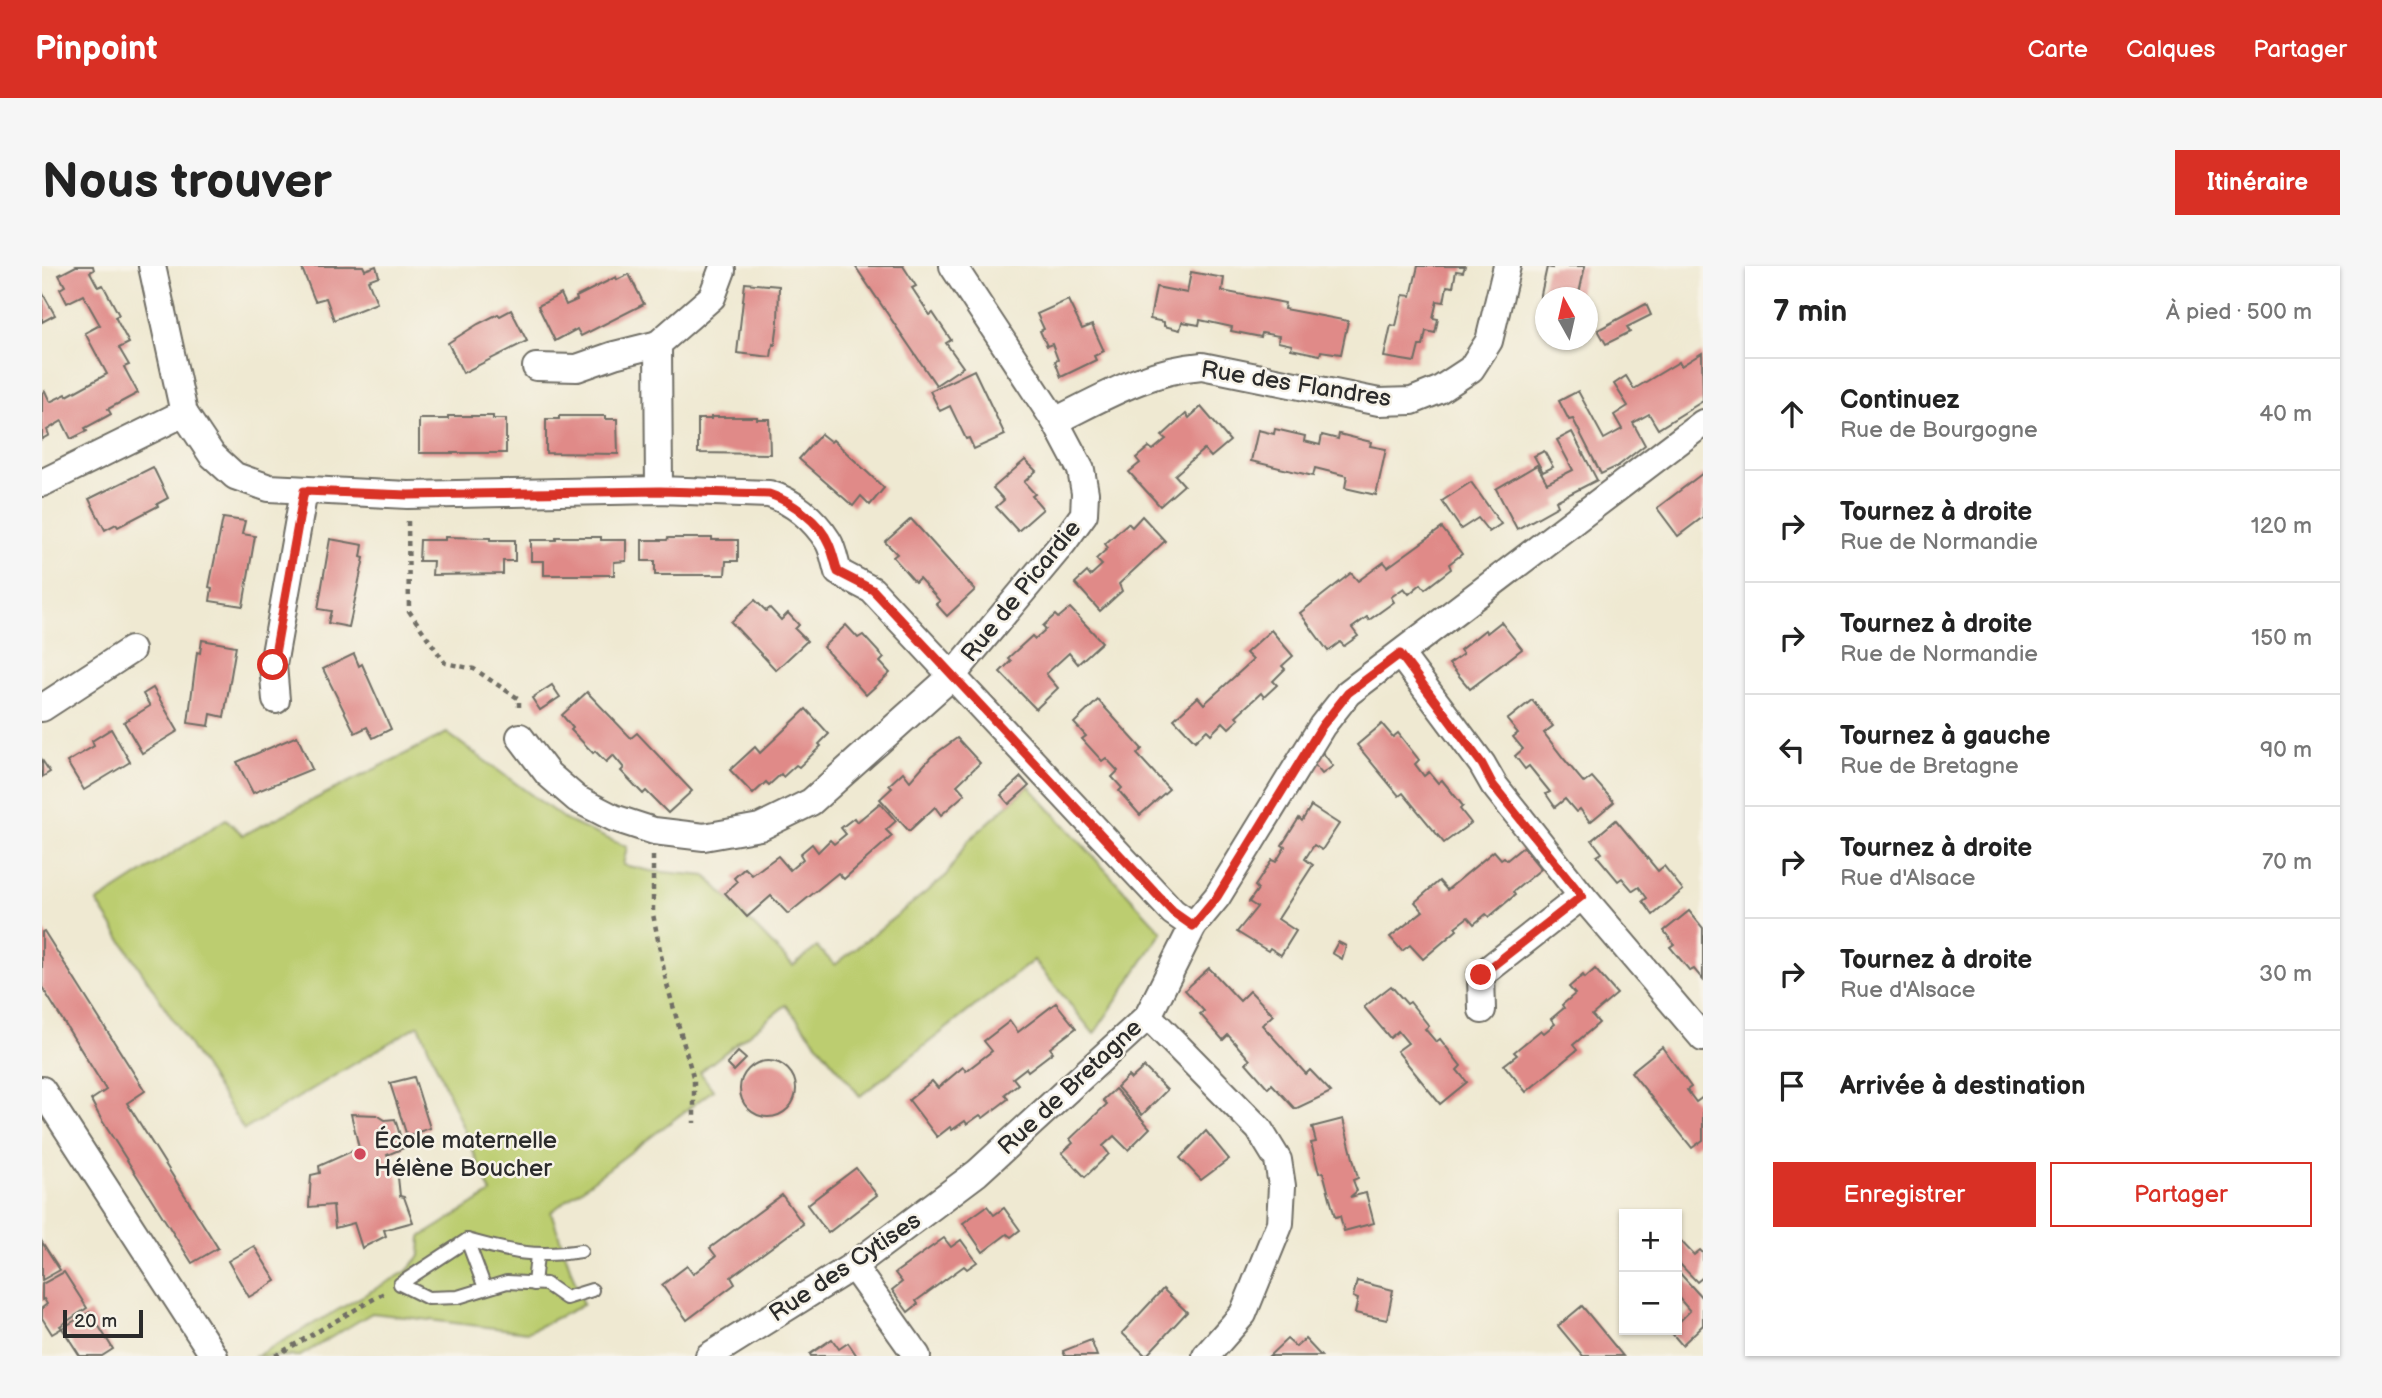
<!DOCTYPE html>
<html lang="fr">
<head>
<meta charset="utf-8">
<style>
  :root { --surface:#fff; --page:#f6f6f6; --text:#222; --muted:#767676; --line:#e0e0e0; --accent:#d93025 }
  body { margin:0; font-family:"Balsamiq Sans",sans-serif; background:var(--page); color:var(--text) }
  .controls { position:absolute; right:21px; bottom:21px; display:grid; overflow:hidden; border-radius:0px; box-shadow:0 2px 5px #0004 }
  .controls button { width:63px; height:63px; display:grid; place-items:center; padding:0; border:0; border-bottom:2px solid var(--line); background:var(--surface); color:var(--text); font:35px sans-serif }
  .compass { position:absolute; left:1493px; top:21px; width:63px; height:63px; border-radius:50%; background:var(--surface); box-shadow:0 2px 5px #0004; rotate:352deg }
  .scale { position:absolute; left:21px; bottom:18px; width:80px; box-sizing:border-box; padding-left:7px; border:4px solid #2b2b2b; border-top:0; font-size:19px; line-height:24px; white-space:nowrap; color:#2b2b2b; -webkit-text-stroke:5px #f7f3e8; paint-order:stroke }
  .stop { position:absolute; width:21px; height:21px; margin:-16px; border:5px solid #d93025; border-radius:50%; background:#fff }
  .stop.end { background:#d93025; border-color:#fff; box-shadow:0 2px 7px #0008 }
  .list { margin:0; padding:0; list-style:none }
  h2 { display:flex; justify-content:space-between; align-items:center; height:91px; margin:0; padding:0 28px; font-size:30px }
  h2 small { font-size:23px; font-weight:400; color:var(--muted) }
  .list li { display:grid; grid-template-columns:46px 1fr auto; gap:21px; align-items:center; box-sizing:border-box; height:112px; padding:0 28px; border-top:2px solid var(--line) }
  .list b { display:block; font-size:26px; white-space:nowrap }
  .list p { margin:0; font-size:23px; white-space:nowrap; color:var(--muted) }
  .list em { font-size:23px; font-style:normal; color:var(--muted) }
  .actions { display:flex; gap:14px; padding:21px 28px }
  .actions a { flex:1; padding:16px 0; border:2px solid var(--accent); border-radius:0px; text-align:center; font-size:24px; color:var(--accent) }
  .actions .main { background:var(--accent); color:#fff }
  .icon { flex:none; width:38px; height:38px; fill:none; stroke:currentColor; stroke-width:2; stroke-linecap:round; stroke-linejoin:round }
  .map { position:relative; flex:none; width:1661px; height:1090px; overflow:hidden; border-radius:0px }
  header { display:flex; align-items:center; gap:42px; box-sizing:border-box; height:98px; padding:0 35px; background:var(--accent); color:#fff }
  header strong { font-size:33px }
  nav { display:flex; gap:38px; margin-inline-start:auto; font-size:24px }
  .intro { display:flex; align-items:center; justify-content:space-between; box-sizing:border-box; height:168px; padding:0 42px }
  h1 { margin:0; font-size:49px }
  .button { padding:18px 32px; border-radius:0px; background:var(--accent); color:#fff; font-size:24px; font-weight:700 }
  main { display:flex; gap:42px; padding:0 42px }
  aside { flex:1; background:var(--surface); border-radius:0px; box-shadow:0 2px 5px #0004 }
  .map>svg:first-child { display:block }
</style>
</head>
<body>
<header>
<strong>Pinpoint</strong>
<nav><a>Carte</a><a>Calques</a><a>Partager</a></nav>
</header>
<div class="intro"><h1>Nous trouver</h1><a class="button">Itinéraire</a></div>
<main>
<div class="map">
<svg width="1661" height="1090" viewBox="0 0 1661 1090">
  <rect width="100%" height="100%" fill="#f7f3e8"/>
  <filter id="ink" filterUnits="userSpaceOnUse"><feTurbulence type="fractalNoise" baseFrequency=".0143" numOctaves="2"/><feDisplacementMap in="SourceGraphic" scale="14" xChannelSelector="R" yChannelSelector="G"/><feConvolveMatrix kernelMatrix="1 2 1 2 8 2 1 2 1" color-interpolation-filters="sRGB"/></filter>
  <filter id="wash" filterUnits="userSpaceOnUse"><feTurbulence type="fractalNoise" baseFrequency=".00686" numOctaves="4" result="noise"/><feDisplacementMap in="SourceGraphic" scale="28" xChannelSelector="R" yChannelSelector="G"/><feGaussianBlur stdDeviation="1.57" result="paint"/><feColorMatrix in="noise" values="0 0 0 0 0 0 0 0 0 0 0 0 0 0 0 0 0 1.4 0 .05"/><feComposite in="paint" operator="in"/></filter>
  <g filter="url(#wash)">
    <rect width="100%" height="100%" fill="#efe9d2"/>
    <!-- green -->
    <path fill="#bccd6f" stroke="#747c4d" stroke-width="2" d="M405,467L525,555L585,581L581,599L609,605L664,610L751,700L775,681L793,699L904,610L925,576L987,520L1120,666L1052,768L992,694L818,830L744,739L658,806L671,824L509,946L541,1039L486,1066L330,1047L258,1090H214L365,1005L378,990L379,971L449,927L377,759L202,864L55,636L184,553L201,569Z"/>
    <g id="blocks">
      <!-- building -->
      <g fill="#e08a88">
        <path d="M34,0H51L52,4L48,6L56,21L61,19L77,49L73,51L87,77L77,82L87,99L82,101L96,127L66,143L69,148L43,162L45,165L29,173L20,155L5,164L7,169L0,173V127L3,125L8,136L24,128L25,130L65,108L43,67L58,59L41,29L25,37L18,23L23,20L17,9Z"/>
        <path d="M259,0H321L323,4L334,0L337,10L326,14L335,37L292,54L284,32L273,35Z"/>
        <path d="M813,0H861L874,20L870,22L888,49L891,47L909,74L904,77L921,101L894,119Z"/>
        <path d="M1376,0H1423L1421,6L1414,5L1411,21L1405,20L1402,36L1395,35L1391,52L1396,53L1393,67L1384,65L1381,80H1377L1373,96L1342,91L1349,59L1354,60L1361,29L1369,30Z"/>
        <path d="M1510,0H1543L1536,32L1498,33L1505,1L1510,2Z"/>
        <path d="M1149,6L1182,12L1180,25L1243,37L1242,43L1306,55L1299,88L1279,85L1278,89L1249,83L1250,79L1236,76L1237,70L1220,67L1219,71L1189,65L1190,61L1158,54L1157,59L1140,56L1138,64L1122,60V56L1108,53L1114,21L1145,27Z"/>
        <path d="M587,8L602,38L539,70L535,63L513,75L496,40L519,28L524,39L535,34L534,31L574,11L575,14Z"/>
        <path d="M703,17L737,20L736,56L733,79L731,78L729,91L695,87Z"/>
        <path d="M0,26L13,49L0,56Z"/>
        <path d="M1026,34L1040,63L1050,59L1062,85L1052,90L1054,94L1019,111L1013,95L1016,94L1010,78L1005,80L998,65L1002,63L995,48Z"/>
        <path d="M1604,38L1609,49L1585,61L1588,66L1564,78L1556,64Z"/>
        <path d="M469,44L485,75L421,107L406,77L436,58L456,48L458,50Z"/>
        <path d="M1660,87L1661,135L1616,163L1607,148L1591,157L1603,179L1576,200L1559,208L1531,153L1527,154L1517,135L1536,125L1562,173L1580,163L1572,149L1586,140L1572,118L1584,110L1592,123L1637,96L1639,100Z"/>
        <path d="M932,104L963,169L932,183L927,172L924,173L908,140L898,145L888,125Z"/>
        <path d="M1159,141L1188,175L1169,191L1162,183L1133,209L1142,219L1118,240L1087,206L1098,197L1094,192L1107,181L1111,184L1124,173L1120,170L1144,148L1147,152Z"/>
        <path d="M406,150H451V153H464V187H377V153H406Z"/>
        <path d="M517,150H563V153H575L576,188L504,187V153H517Z"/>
        <path d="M669,151H715V153H727L728,188L656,187V153H669Z"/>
        <path d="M1233,163L1263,170L1262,175L1278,179L1280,169L1296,173L1297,168L1329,176L1328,180L1344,183L1334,229L1303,222L1305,210L1273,202L1271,210L1209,195L1216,164L1232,168Z"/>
        <path d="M1530,166L1555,214L1514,235L1516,240L1475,263L1454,223L1495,199L1505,217L1531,204L1515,174Z"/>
        <path d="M779,168L789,176L791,174L842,222L828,239L819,230L811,240L757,193Z"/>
        <path d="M1502,185L1511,201L1501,206L1492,190Z"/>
        <path d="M983,194L994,205L982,216L993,228L990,230L1001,243L976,265L954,241L962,234L951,222Z"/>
        <path d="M111,201L126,232L115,238L116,240L76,261L74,258L63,264L47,233Z"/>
        <path d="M1661,207V251L1636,270L1615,242Z"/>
        <path d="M1429,216L1459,258L1447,266L1436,252L1419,263L1400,235Z"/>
        <path d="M1100,250L1123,275L1077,318L1080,325L1058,345L1033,317L1045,306L1048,310L1060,299L1054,293L1066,282L1063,278L1086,257L1090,261Z"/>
        <path d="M181,252L203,255L200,268L213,270L201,340L168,335L170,322L167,321Z"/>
        <path d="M869,253L933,324L905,350L894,338L898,335L877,312L873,316L851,291L855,288L843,276Z"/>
        <path d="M1400,262L1420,288L1407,298L1409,303L1383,323L1379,318L1367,328L1362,322L1349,331L1352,336L1327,354L1325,351L1310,362L1316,370L1302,380L1298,376L1286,385L1258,347L1309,307L1316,315L1342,296L1346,301Z"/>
        <path d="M403,271L448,272V274H473V295H461V308L390,309L391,295H377L378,274H403Z"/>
        <path d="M514,271H559V274H584V295L572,296V309H502V295H489V274H514Z"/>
        <path d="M626,272H670V274H696V295H684L683,309H613V295H600V274H625Z"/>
        <path d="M288,273L321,279L319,291L322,292L307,361L286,357L289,345L276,343Z"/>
        <path d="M713,334L724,345L728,342L739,354L746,347L757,359L753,363L765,375L734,404L689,356Z"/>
        <path d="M1028,342L1060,376L1036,398L1027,387L1004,408L1016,422L994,443L958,406L969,395L966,392L990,370L993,373L1004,363L1001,360L1013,349L1016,352Z"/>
        <path d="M1459,356L1480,383L1428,423L1407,398L1421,388L1418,384L1443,364L1445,367Z"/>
        <path d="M804,359L816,372L821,369L842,392L838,396L848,407L824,429L781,381Z"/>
        <path d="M1229,364L1251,390L1240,400L1243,403L1231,415L1235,419L1222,431L1219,427L1194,450L1197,453L1187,462L1181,456L1169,468L1165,464L1153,475L1132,453L1156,431L1162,438L1211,394L1204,387Z"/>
        <path d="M160,374L194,380L182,451L169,448L167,460L146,457L155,386L158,387Z"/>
        <path d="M312,388L317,400L320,398L349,463L331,472L325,461L313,467L281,403Z"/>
        <path d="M510,419L518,431L498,444L490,432Z"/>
        <path d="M111,422L136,465L100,487L82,456L108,440L101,428Z"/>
        <path d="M545,426L589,472L595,467L650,525L626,547L604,525L601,528L579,505L582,502L571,489L564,496L553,485L551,487L529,464L531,462L520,449Z"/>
        <path d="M1056,434L1100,483L1095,488L1127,523L1098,549L1077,525L1080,522L1070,511L1076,505L1064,492L1060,495L1040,473L1044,470L1032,457Z"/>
        <path d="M1490,434L1511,460L1502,467L1522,493L1542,517L1550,511L1572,536L1548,556L1538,543L1534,546L1523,533L1513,541L1504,528L1508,526L1487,500L1483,503L1473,490L1481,483L1471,471L1476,467L1465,454Z"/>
        <path d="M764,443L787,468L777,478L779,480L757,501L754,499L741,511L739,508L727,519L724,516L711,528L688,504L713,481L718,487Z"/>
        <path d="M1340,458L1351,471L1356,467L1377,494L1373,498L1382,510L1387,506L1396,517L1400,514L1421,540L1418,543L1429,557L1402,577L1361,527L1357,530L1315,479Z"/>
        <path d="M69,463L88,496L42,524L25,496L52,480L50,475Z"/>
        <path d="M255,470L270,503L211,527L195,496Z"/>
        <path d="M915,472L938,497L915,519L923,528L899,549L893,541L867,565L838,533L850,522L847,519L861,506L868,515L889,491Z"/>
        <path d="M1281,487L1291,500L1280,508L1270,496Z"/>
        <path d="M0,494L8,506L0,511Z"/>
        <path d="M979,511L987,520L967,538L959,529Z"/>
        <path d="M838,537L854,555L844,564L850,570L802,613L796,607L746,648L729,630L705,651L683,627L695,616L692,612L703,602L710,609L736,590L748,604L761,593L758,588L770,578L776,586L788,574L792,578L804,568L799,562L812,552L815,556Z"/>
        <path d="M1269,540L1297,558L1280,584L1272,579L1263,593L1271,599L1236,653L1254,665L1239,689L1228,682L1226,685L1195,666L1215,641L1207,636L1216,623L1213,620L1230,594L1234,596L1243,581L1240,579L1257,552L1260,555Z"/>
        <path d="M1574,554L1616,605L1622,600L1641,624L1611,649L1601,635L1605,632L1597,621L1591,625L1580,612L1576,615L1555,590L1560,587L1550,574Z"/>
        <path d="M1481,581L1499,603L1471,626L1473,629L1447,651L1444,648L1432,658L1426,651L1413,661L1415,664L1381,693L1368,679L1360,685L1348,671L1381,645L1373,636L1397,615L1405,624L1452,585L1459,593L1462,591L1465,594Z"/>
        <path d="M1647,645L1661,662V714L1652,703L1648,705L1628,681L1632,678L1622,665Z"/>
        <path d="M2,665L103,825L85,837L176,982L150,997L59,853L49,834L64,824L0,721V666Z"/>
        <path d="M1296,676L1304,680L1300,693L1290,687Z"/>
        <path d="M1167,702L1198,735L1208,725L1231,749L1220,759L1264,808L1268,804L1289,826L1253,843L1230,818L1226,822L1204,797L1208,794L1186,769L1181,774L1158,748L1162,745L1143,724Z"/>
        <path d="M1553,703L1575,728L1550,749L1557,757L1531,779L1535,784L1484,826L1462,799L1475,789L1472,786L1499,764L1502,767L1513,758L1509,753L1522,742L1520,739L1533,728L1527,721L1541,709L1543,712Z"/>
        <path d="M1349,720L1365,738L1368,736L1387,760L1383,763L1394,776L1398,773L1419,800L1415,804L1425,816L1398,838L1355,785L1366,777L1356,765L1348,772L1322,741Z"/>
        <path d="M1014,737L1034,762L1008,782L1011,786L986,805L984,802L971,812L976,818L963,828L966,833L941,852L938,849L925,858L923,855L910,864L908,861L895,871L867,834L890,815L896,822L921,801L924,805L950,785L942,775L968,755L976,766Z"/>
        <path d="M1620,781L1649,821L1645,824L1654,836L1661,831V874L1650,882L1589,806Z"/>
        <path d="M696,786L704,793L692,805L685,798Z"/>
        <circle cx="726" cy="823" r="28"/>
        <path d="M1102,801L1125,824L1100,849L1075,821L1086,810L1089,813Z"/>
        <path d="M372,811L388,862L365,870L348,817Z"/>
        <path d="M1073,823L1108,862L1086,884L1072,870L1061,880L1067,888L1043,911L1020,887L1031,877L1028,873L1065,838L1061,834Z"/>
        <path d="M309,848L335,849L343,854L353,853L362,882L345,889L356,911L358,930L362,931L371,956L342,964L344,970L320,982L312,957L293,962L291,939L267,941L269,909L278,907L277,900L317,882Z"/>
        <path d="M1301,853L1316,912L1311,914L1315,925L1308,931L1324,927L1332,957L1302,965L1298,950L1293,951L1281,906L1277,907L1269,877L1274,876L1270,861Z"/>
        <path d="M1164,865L1187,893L1159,914L1138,892Z"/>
        <path d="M814,902L835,929L786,967L765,939Z"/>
        <path d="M740,929L761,958L689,1011L693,1018L645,1054L620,1019L645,1000L651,1008L674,990L668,982Z"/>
        <path d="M945,940L952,949L962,942L978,964L969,971L965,968L941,986L921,957Z"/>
        <path d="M1635,971L1652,989L1658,984L1661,987V1011L1655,1016L1635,995Z"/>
        <path d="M902,972L909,981L919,974L935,996L925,1003L922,1000L874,1035L876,1038L866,1046L850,1024L860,1016L853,1007Z"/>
        <path d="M0,976L18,1004L0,1014Z"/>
        <path d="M212,980L234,1015L207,1031L186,995Z"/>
        <path d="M1635,1004L1661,1033V1059L1640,1079L1627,1064H1635V1058L1648,1045L1635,1030Z"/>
        <path d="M22,1006L45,1042L18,1060L20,1062L10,1068L0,1052V1042L5,1038L2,1033L0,1034V1018Z"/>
        <path d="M1315,1015L1351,1024L1345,1054L1313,1047L1316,1033L1311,1031Z"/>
        <path d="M1121,1023L1145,1046L1104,1090L1080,1067Z"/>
        <path d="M1540,1040L1572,1079L1581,1090H1541L1516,1060Z"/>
        <path d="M48,1046L71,1083L60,1090H38L20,1062Z"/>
        <path d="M790,1073L797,1083L806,1077L815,1090H769L768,1088Z"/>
        <path d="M1245,1073L1254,1081L1263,1073L1279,1090H1227Z"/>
        <path d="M1049,1074L1055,1090H1023L1021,1085Z"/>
      </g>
    </g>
  </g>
  <g filter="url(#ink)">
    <use href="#blocks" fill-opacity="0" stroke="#706e65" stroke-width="2"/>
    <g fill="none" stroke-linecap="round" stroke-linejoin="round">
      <defs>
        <g id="lane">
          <path d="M425,974L443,1022"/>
          <path d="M539,985C493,992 469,986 425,974L358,1018L386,1032L416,1031L465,1016L504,1018L524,1032L550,1024"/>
          <path d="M492,1018L495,989"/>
        </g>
        <g id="street">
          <path d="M494,101L535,102L572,89L616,78"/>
          <path d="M142,147L170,189L193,210L227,222L366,229L617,224L727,228C751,235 772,253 786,275C791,283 793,296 796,306L830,324L1131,646L1151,660"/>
          <path d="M1013,155C1060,132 1106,104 1160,100L1337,136L1370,135L1397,124L1429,103L1447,75L1465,0"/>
          <path d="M0,217L142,147L110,0"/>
          <path d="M617,224L616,78L670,31L680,4"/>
          <path d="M1358,388L1440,498L1452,519L1540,630L1661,772"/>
          <path d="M234,434L231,399L262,225"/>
          <path d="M0,442L89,384"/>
          <path d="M478,471L506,508L535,533L572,552L612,565L662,571L718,561L769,536L910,410L1021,277L1042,248L1043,227L1039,204L1013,155L911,0"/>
          <path d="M1440,744L1439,709L1540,630"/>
          <path d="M1106,750L1217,863L1236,894L1240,920L1238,957L1201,1048L1164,1090"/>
          <path d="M0,824L172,1090"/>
          <path d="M811,1000L875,1090"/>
          <path d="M667,1090L811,1000L935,907L1106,750L1151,660L1175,631L1280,460L1306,427L1661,157"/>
        </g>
      </defs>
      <!-- lane casing -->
      <use href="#lane" stroke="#706e65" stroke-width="16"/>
      <!-- street casing -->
      <use href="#street" stroke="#706e65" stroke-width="30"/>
      <!-- path -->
      <g stroke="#706e65" stroke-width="4.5" stroke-dasharray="5 5" stroke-linecap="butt">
        <path d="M366,255L367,345L403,397L432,403L477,433V446"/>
        <path d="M611,590V648L624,715L652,814V857"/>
        <path d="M233,1090L342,1027"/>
      </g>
      <!-- lane -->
      <use href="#lane" stroke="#fff" stroke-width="12"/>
      <!-- street -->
      <use href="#street" stroke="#fff" stroke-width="26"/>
    </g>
  </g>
  <g fill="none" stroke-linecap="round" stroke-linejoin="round" filter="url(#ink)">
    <!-- route -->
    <path stroke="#d93025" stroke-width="9" d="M231,399L262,225L366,229L618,225L727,228C749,235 778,256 787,278C791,287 793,297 796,306L831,324L1131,646L1151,660L1175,631L1280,460L1306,427L1358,388L1440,498L1451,519L1540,630L1439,709"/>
  </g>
  <!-- markers -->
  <circle fill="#d1495b" stroke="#f7f3e8" stroke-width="2.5" cx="318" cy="888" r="7"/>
  <g text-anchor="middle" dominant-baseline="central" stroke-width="5" stroke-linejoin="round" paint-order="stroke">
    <!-- street labels -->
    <g font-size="24" fill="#2b2b2b" stroke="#f7f3e8">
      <text transform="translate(1254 118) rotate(9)">Rue des Flandres</text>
      <text transform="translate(979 325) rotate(-51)">Rue de Picardie</text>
      <text transform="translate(1028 821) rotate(-43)">Rue de Bretagne</text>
      <text transform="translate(803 1001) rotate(-34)">Rue des Cytises</text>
    </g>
    <!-- poi labels -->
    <g font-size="24" fill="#2b2b2b" stroke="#f7f3e8" text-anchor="start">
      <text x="332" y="874">École maternelle<tspan x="332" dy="28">Hélène Boucher</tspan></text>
    </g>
  </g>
</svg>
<div class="controls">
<button>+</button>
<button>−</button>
</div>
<svg class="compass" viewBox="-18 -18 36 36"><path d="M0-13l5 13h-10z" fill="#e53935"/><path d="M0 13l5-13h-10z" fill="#767676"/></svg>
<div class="scale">20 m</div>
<div class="stop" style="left:231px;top:399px"></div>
<div class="stop end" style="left:1439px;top:709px"></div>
</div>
<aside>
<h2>7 min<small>À pied · 500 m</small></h2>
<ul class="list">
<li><svg class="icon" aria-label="ahead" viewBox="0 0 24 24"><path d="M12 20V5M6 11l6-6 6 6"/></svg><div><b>Continuez</b><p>Rue de Bourgogne</p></div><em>40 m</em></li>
<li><svg class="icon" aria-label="right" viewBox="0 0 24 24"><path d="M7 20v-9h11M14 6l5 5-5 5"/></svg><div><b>Tournez à droite</b><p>Rue de Normandie</p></div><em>120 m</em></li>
<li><svg class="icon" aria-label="right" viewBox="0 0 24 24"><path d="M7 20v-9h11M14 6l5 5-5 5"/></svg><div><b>Tournez à droite</b><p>Rue de Normandie</p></div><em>150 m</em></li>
<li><svg class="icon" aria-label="left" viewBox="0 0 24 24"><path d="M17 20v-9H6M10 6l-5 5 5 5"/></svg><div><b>Tournez à gauche</b><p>Rue de Bretagne</p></div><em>90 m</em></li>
<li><svg class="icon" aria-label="right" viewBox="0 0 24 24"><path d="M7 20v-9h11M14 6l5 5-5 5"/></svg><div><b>Tournez à droite</b><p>Rue d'Alsace</p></div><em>70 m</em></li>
<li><svg class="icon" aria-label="right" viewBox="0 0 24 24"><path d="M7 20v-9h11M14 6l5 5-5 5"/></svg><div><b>Tournez à droite</b><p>Rue d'Alsace</p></div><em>30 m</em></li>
<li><svg class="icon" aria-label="arrive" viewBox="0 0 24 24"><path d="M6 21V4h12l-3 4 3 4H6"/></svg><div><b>Arrivée à destination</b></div></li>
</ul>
<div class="actions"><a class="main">Enregistrer</a><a>Partager</a></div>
</aside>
</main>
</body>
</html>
